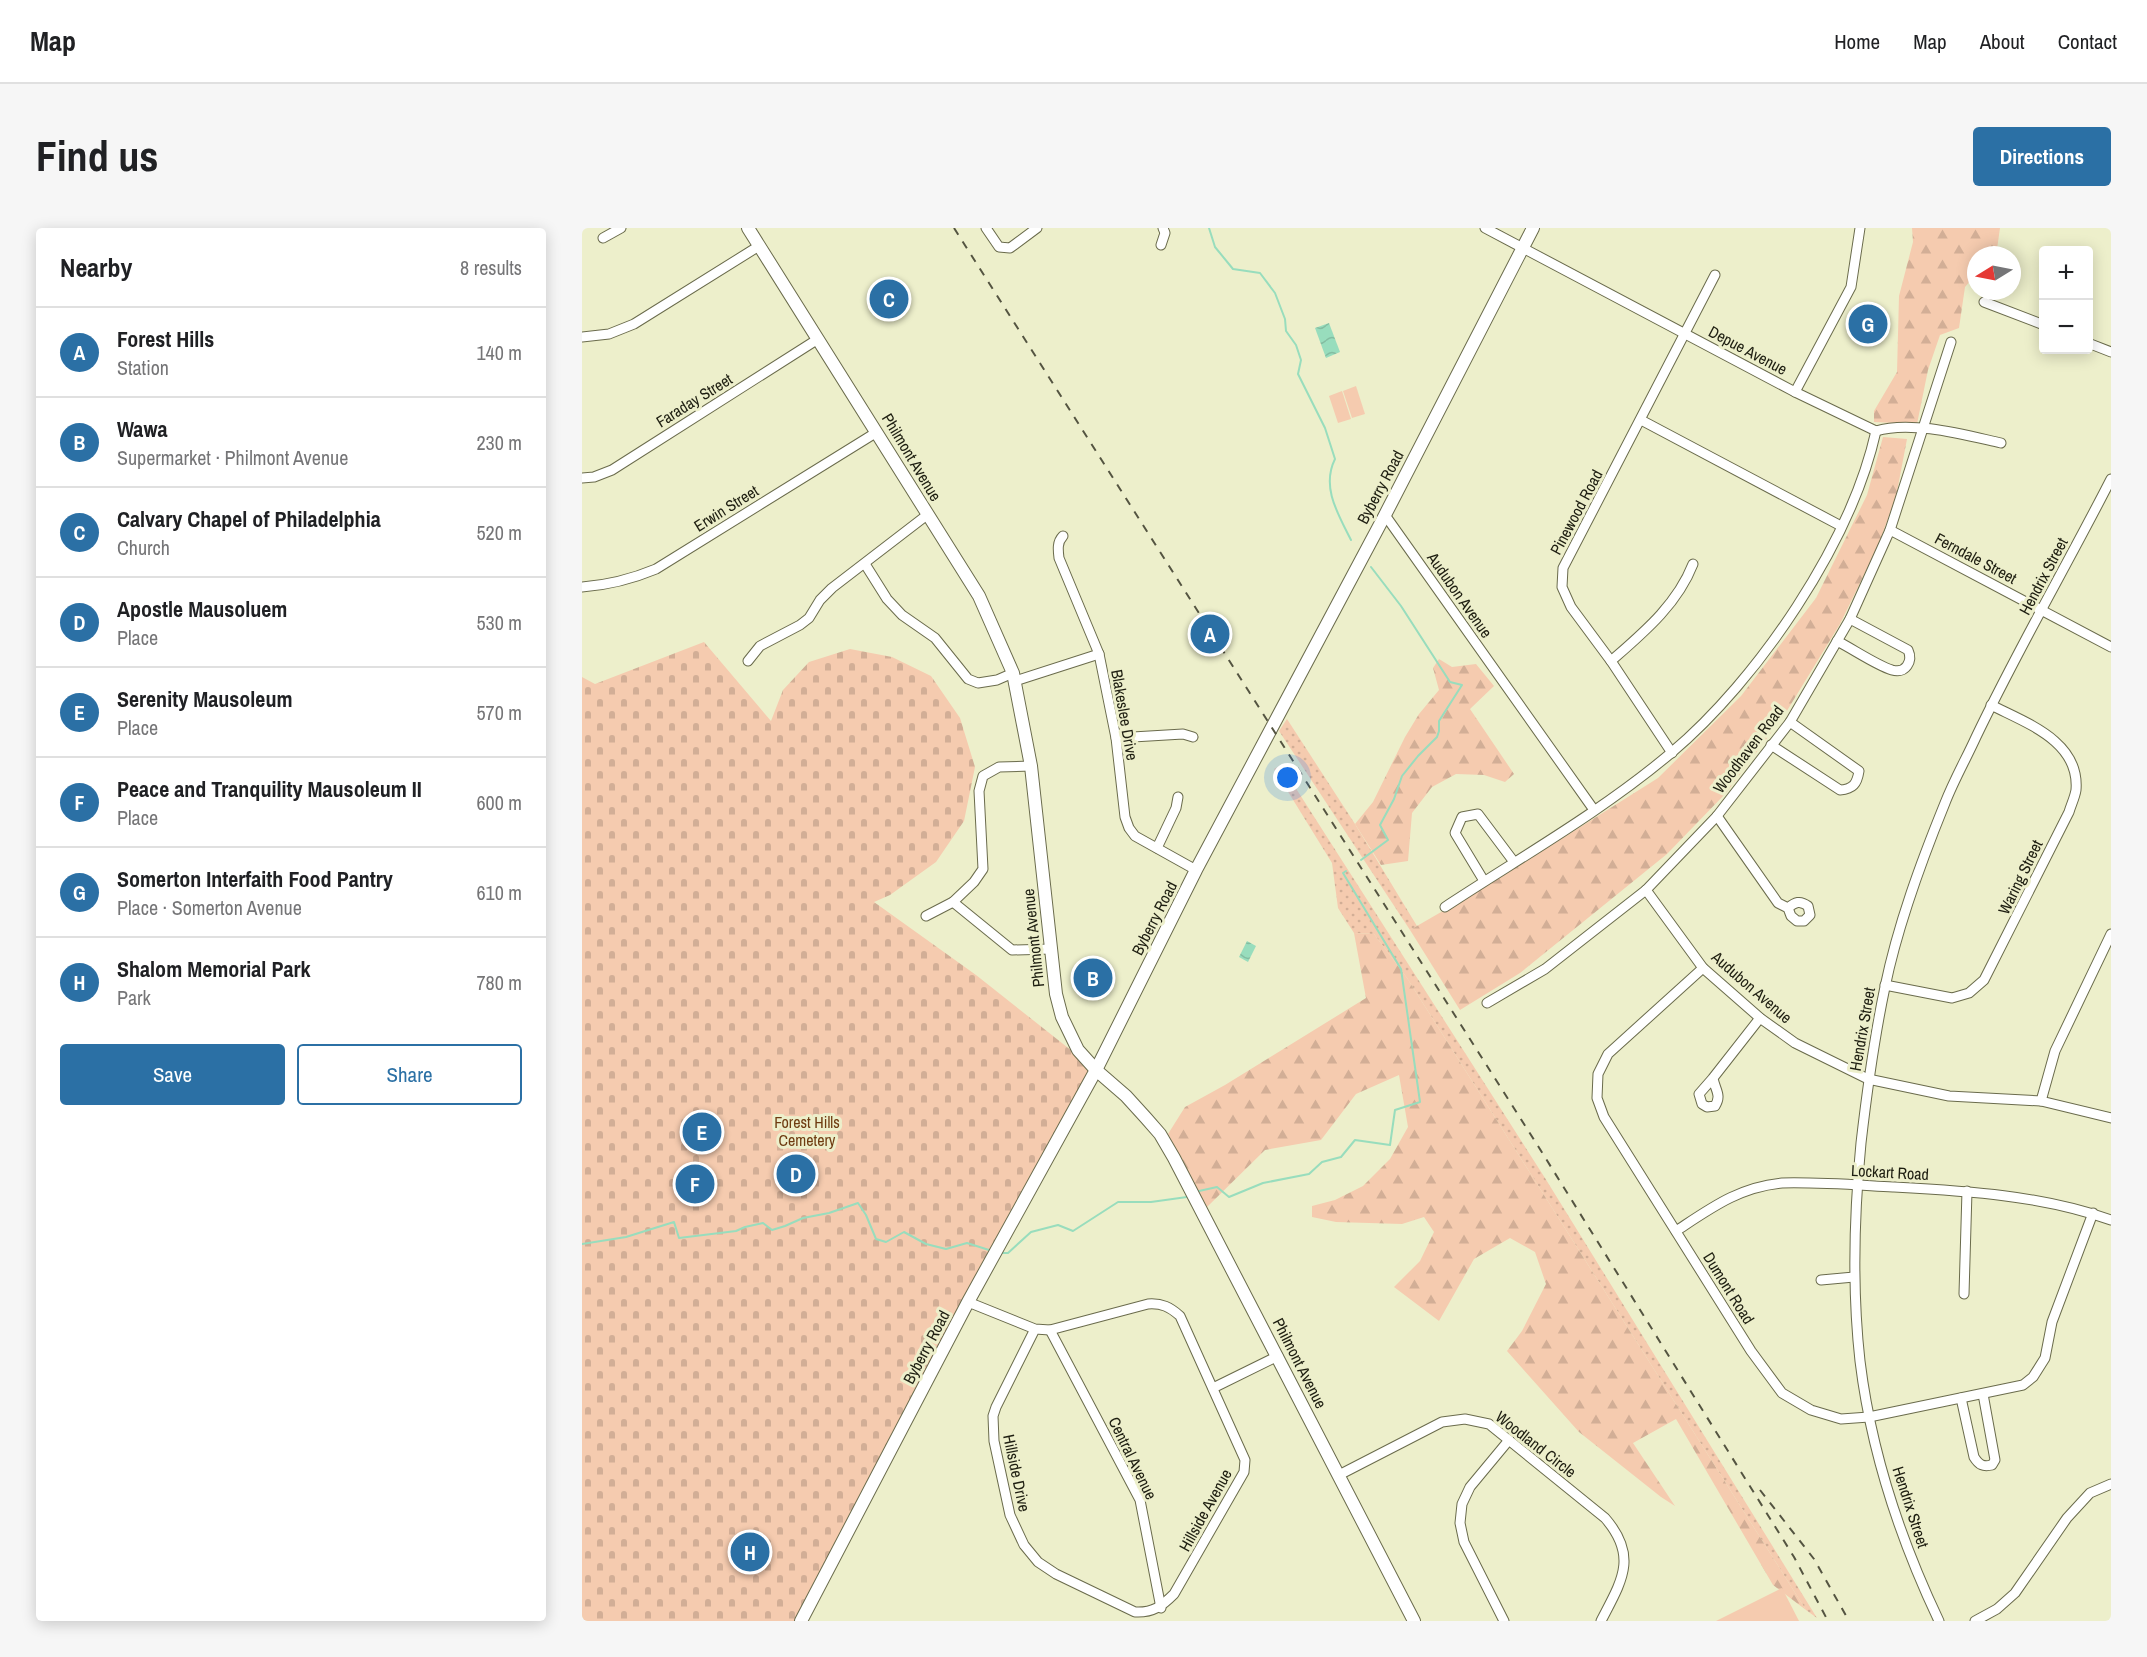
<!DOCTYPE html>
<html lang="en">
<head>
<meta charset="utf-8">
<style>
  :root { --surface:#fff; --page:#f6f6f6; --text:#202124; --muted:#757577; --line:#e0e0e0; --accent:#2b70a5 }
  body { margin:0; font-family:"Archivo Narrow",sans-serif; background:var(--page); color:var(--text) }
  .controls { position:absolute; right:18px; top:18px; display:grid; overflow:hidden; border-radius:6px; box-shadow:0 3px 15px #0003 }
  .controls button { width:54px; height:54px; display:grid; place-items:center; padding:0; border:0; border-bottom:2px solid var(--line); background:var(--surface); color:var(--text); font:30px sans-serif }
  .compass { position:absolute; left:1385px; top:18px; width:54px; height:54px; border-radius:50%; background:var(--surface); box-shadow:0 3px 15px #0003; rotate:260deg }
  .you { position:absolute; left:706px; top:550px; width:21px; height:21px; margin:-15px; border:4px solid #fff; border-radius:50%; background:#1a73e8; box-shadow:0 0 0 9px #1a73e833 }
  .badge { display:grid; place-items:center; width:39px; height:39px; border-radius:50%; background:var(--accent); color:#fff; font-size:20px; font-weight:700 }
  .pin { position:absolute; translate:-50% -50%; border:3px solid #fff; box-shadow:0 2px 6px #0006 }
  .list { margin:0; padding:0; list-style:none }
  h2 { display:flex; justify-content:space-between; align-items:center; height:78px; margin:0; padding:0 24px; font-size:26px }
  h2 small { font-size:20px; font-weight:400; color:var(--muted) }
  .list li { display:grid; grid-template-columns:39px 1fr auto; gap:18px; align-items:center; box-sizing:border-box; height:90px; padding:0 24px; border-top:2px solid var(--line) }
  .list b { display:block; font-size:22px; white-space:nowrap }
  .list p { margin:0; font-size:20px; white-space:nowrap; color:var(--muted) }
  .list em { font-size:20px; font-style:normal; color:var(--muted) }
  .actions { display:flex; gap:12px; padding:18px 24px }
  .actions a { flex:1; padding:14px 0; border:2px solid var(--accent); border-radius:6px; text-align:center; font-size:21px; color:var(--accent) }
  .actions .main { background:var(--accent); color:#fff }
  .map { position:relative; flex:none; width:1529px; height:1393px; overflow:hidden; border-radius:6px }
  header { display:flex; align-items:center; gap:36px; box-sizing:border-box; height:84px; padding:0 30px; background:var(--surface); border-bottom:2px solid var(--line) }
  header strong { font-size:28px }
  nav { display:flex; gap:33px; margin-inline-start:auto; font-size:21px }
  .intro { display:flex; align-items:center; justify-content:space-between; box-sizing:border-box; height:144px; padding:0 36px }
  h1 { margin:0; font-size:42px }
  .button { padding:15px 27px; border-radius:6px; background:var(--accent); color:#fff; font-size:21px; font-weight:700 }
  main { display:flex; gap:36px; padding:0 36px }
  aside { flex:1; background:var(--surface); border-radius:6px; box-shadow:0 3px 15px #0003 }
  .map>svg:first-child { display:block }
</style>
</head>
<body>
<header>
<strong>Map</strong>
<nav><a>Home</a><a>Map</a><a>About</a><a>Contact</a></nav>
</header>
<div class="intro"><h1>Find us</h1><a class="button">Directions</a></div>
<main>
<aside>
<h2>Nearby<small>8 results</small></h2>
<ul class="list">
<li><span class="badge">A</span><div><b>Forest Hills</b><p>Station</p></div><em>140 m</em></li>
<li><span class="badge">B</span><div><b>Wawa</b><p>Supermarket · Philmont Avenue</p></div><em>230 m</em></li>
<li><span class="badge">C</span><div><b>Calvary Chapel of Philadelphia</b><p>Church</p></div><em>520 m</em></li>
<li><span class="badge">D</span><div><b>Apostle Mausoluem</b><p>Place</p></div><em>530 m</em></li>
<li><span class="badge">E</span><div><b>Serenity Mausoleum</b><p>Place</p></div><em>570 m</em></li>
<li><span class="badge">F</span><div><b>Peace and Tranquility Mausoleum II</b><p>Place</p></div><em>600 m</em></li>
<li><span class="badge">G</span><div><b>Somerton Interfaith Food Pantry</b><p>Place · Somerton Avenue</p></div><em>610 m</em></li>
<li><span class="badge">H</span><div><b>Shalom Memorial Park</b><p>Park</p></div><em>780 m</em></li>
</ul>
<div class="actions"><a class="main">Save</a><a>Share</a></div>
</aside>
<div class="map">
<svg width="1529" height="1393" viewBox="0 0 1529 1393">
  <defs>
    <pattern id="grass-dots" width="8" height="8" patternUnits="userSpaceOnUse" patternTransform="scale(1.5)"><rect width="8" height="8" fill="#f5cbaf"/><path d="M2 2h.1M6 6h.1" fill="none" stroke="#d2ae96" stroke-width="1.8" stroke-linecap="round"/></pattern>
    <pattern id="forest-firs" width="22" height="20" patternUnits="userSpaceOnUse" patternTransform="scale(1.5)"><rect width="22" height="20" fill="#f5cbaf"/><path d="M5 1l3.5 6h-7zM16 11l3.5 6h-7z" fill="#d2ae96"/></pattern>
    <pattern id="cemetery-stones" width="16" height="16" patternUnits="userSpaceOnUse" patternTransform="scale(1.5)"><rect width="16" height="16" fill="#f5cbaf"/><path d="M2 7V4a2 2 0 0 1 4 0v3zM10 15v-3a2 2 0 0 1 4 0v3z" fill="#d2ae96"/></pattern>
    <pattern id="water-waves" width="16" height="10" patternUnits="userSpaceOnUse" patternTransform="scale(1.5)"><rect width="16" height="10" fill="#98ddbd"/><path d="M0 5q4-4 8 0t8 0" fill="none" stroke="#83bda1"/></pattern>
  </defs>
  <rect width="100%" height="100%" fill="#edefcb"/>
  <!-- grass -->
  <g fill="url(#grass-dots)">
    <path d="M705,491L773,596L835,698L828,702L697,503Z"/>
    <path d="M699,537L963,950L1235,1390L1224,1382L825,750L792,706L772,705L756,680L750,635L692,541Z"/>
  </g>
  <!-- forest -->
  <g fill="url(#forest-firs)">
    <path d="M1330,0H1418L1415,21L1410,27H1394V46L1383,59L1377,100L1358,107L1346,142L1335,196L1292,194V183L1315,144L1317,68L1331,14Z"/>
    <path d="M1301,209L1325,211L1314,269L1296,318L1258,396L1203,486L1144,565L1085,626L938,745L878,782L828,702L911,654L1076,550L1159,468L1234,370L1285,267Z"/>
    <path d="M857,431L870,439L894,436L912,458L888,481L932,546L923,554L902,547L874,546L850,559L830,585L826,633L799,637L773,596L791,574L823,509L837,486L857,462L851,440Z"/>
    <path d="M772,705L792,706L825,750L1224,1382L1191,1357L1094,1191L1051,1215L1093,1278L1079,1269L997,1204L925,1123L940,1103L964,1056L953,1024L928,1010L892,1031L857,1093L812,1059L838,1033L852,1004L842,989L820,996L754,994L730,989V978L753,972L781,958L808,931L826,899L817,847L774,866L739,912L683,922L625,979L586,906L603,879L643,857L784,770Z"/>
  </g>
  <!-- cemetery -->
  <path fill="url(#cemetery-stones)" d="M122,414L189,493L201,462L227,434L268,421L310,429L349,448L378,490L393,539L382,593L354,634L308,667L292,674L394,747L514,842L219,1393H0V449L13,456Z"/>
  <!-- garden -->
  <g fill="#f5cbaf">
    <path d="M774,158L783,186L770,190L761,163Z"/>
    <path d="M760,163L769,191L756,195L747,168Z"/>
    <path d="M1200,1360L1217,1393H1134Z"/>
  </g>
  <!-- water -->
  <g fill="url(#water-waves)">
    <path d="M747,95L758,124L744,130L733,100Z"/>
    <path d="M665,713L674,718L666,734L657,729Z"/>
  </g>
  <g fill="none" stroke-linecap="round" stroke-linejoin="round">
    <!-- stream -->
    <g stroke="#98ddbd" stroke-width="2">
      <path d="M627,0L633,19L651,41L678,45L693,65L703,91L704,103L714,117L719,132L716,146L743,200L753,231C739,259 756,286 769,312"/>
      <path d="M779,632L806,612L798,597L812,571L820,548L836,528L855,509L857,503V493L880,457L868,454L819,378L789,339"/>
      <path d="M617,963L635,959L647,969L681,955L727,946L740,934L759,929L773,912L808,917L813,882L838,874L819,741L761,645L764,643"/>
      <path d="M0,1016L44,1009L92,994L97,1010L154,1003L163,999L181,995L190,1002L203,998L221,990L247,985L276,975L284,987L294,1011L304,1014L322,1004L344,1016L364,1021L385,1015L407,1022"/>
      <path d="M419,1025H426L449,1004L476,997L491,1003L536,974H569L605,969"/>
    </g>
    <defs>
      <g id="minor">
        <path d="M404,0L417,19L428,20L455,0"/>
        <path d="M903,0L1213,164L1294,203C1329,192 1383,207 1419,215"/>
        <path d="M21,10L39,0"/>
        <path d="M579,17L583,5L581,0"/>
        <path d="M1402,74L1462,97"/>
        <path d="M0,109L27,106L52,96L177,18"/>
        <path d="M1506,115L1529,124"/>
        <path d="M1213,164L1269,59L1278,0"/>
        <path d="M1059,192L1259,298"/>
        <path d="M0,250L12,249L30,242L236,111"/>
        <path d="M803,287L1012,582"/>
        <path d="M1308,302L1529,419"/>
        <path d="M481,308C475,314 476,322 477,330L517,426L534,510L543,589L547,600L553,608L614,642"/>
        <path d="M283,336L305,371L320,387L353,410L386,451L396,455L415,452L431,445"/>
        <path d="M0,359C27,357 50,351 74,341L295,204"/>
        <path d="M1255,413C1271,421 1294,437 1310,442C1324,446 1331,433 1326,422L1268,391"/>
        <path d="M166,433L178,418L218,397L227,390L238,372L250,360L345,287"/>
        <path d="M1029,433C1061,405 1095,377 1111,336"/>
        <path d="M433,453L517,426"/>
        <path d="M534,510L601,506L611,509"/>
        <path d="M1189,517L1258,562C1271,561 1275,556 1277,543L1208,494"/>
        <path d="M1090,525L1029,433L989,379L980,359L981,340L1133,47"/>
        <path d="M1135,588L1196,675L1206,680C1213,674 1218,672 1226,678L1228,687L1222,693H1215L1209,688L1206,680"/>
        <path d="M575,620L594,580L596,569"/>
        <path d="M902,653L873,605L880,589L896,586L932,634"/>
        <path d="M1064,662L1121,740L1178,790L1213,815L1286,851L1367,868L1459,873L1529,890"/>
        <path d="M371,674L430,722L469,721"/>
        <path d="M863,679C939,629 1019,584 1089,525C1176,452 1269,315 1294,203"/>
        <path d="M344,688L371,674L392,654L401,641L397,563L401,548L417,539L449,538"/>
        <path d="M1121,740L1026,826L1016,846L1015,870L1022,889L1169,1123L1200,1165L1229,1182L1259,1191L1287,1189L1441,1157L1451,1149L1463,1130L1470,1094L1511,985"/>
        <path d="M1303,757L1370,770L1387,765L1402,752L1487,584C1489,577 1493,569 1494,562C1498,513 1444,495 1409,477"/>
        <path d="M905,775L963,741L1064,662L1135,588L1208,494L1268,391L1308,302L1369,114"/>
        <path d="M1131,850L1117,866L1120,876L1125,879L1133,878C1140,867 1133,862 1131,850L1178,790"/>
        <path d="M1459,873L1473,823L1529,706"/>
        <path d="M1094,1003C1129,980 1157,959 1200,955C1237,954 1274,957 1311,959C1384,963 1459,967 1529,992"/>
        <path d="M1239,1052L1272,1049"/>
        <path d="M1382,1066L1385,963"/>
        <path d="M386,1074L453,1101L468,1102L566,1076C580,1075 588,1079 598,1088L663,1232L662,1244L592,1366C580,1378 571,1385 553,1384L474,1346L456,1334L442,1317L428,1287L412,1213L411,1188L414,1179L453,1101"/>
        <path d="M468,1102L558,1272L579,1380"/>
        <path d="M631,1160L696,1128"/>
        <path d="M1379,1170L1392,1229C1397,1237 1401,1239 1410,1237L1413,1232L1401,1166"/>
        <path d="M757,1247L860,1194L883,1191L907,1196L1023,1290C1057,1329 1039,1354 1019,1393"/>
        <path d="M922,1393L882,1314L878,1295L880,1276L888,1259L927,1212"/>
        <path d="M1357,1393C1318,1311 1289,1223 1278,1133C1270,1061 1272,987 1279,915C1285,863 1292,811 1303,759C1316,696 1339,634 1363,575C1372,552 1384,531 1394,509C1436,421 1485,337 1529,251"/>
        <path d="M1393,1393L1415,1381L1433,1365L1485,1290L1508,1265L1529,1256"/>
      </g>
      <g id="major">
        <path d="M166,0L397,368L431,445L449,538L474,766L480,789L496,822L514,842L544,868L564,890L578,906L592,930L832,1393"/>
        <path d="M219,1393L386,1074L514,842L614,642L803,287L951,0"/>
      </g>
    </defs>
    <!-- minor casing -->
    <use href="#minor" stroke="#6a6b4c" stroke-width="11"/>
    <!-- major casing -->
    <use href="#major" stroke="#6a6b4c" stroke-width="14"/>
    <!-- minor -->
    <use href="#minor" stroke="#fff" stroke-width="9"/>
    <!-- major -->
    <use href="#major" stroke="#fff" stroke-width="12"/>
    <!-- rail -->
    <g stroke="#545441" stroke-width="2" stroke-dasharray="8 8" stroke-linecap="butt">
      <path d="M372,0L956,918L1212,1329L1246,1393"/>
      <path d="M1178,1262L1232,1331L1267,1393"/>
    </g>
  </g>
  <g text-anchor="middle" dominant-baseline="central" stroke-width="6" stroke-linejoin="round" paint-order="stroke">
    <!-- street labels -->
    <g font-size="16" fill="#1e1e11" stroke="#edefcb">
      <text transform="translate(1166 122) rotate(28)">Depue Avenue</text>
      <text transform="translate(112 172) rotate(-32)">Faraday Street</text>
      <text transform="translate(330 229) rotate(59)">Philmont Avenue</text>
      <text transform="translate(798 259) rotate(-62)">Byberry Road</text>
      <text transform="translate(144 280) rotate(-32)">Erwin Street</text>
      <text transform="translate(994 284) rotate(-62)">Pinewood Road</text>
      <text transform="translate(1394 330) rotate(28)">Ferndale Street</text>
      <text transform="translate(1461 348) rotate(-62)">Hendrix Street</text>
      <text transform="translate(878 367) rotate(55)">Audubon Avenue</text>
      <text transform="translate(543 487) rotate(80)">Blakeslee Drive</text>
      <text transform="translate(1166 521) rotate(-53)">Woodhaven Road</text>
      <text transform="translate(1438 649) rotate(-64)">Waring Street</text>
      <text transform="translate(572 690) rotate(-63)">Byberry Road</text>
      <text transform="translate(451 710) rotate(-96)">Philmont Avenue</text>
      <text transform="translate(1170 759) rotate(41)">Audubon Avenue</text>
      <text transform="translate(1280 801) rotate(-80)">Hendrix Street</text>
      <text transform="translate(1308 944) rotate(3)">Lockart Road</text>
      <text transform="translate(1147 1060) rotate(58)">Dumont Road</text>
      <text transform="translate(344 1119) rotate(-62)">Byberry Road</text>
      <text transform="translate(718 1135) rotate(63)">Philmont Avenue</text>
      <text transform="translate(954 1216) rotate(38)">Woodland Circle</text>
      <text transform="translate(551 1230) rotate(64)">Central Avenue</text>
      <text transform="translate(435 1245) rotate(78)">Hillside Drive</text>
      <text transform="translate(1329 1279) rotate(72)">Hendrix Street</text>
      <text transform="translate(623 1282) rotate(-61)">Hillside Avenue</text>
    </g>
    <!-- park labels -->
    <g font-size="16" fill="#6f3c11" stroke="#edefcb">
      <text x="225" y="894">Forest Hills<tspan x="225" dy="18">Cemetery</tspan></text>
    </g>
  </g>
</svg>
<div class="controls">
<button>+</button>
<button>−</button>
</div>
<svg class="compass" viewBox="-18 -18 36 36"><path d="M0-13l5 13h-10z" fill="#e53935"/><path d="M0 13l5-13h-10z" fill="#757577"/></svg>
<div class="you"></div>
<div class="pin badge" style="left:628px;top:406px">A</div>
<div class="pin badge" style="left:511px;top:750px">B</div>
<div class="pin badge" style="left:307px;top:71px">C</div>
<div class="pin badge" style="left:214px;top:946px">D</div>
<div class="pin badge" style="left:120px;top:904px">E</div>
<div class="pin badge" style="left:113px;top:956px">F</div>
<div class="pin badge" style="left:1286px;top:96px">G</div>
<div class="pin badge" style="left:168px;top:1324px">H</div>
</div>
</main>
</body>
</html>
